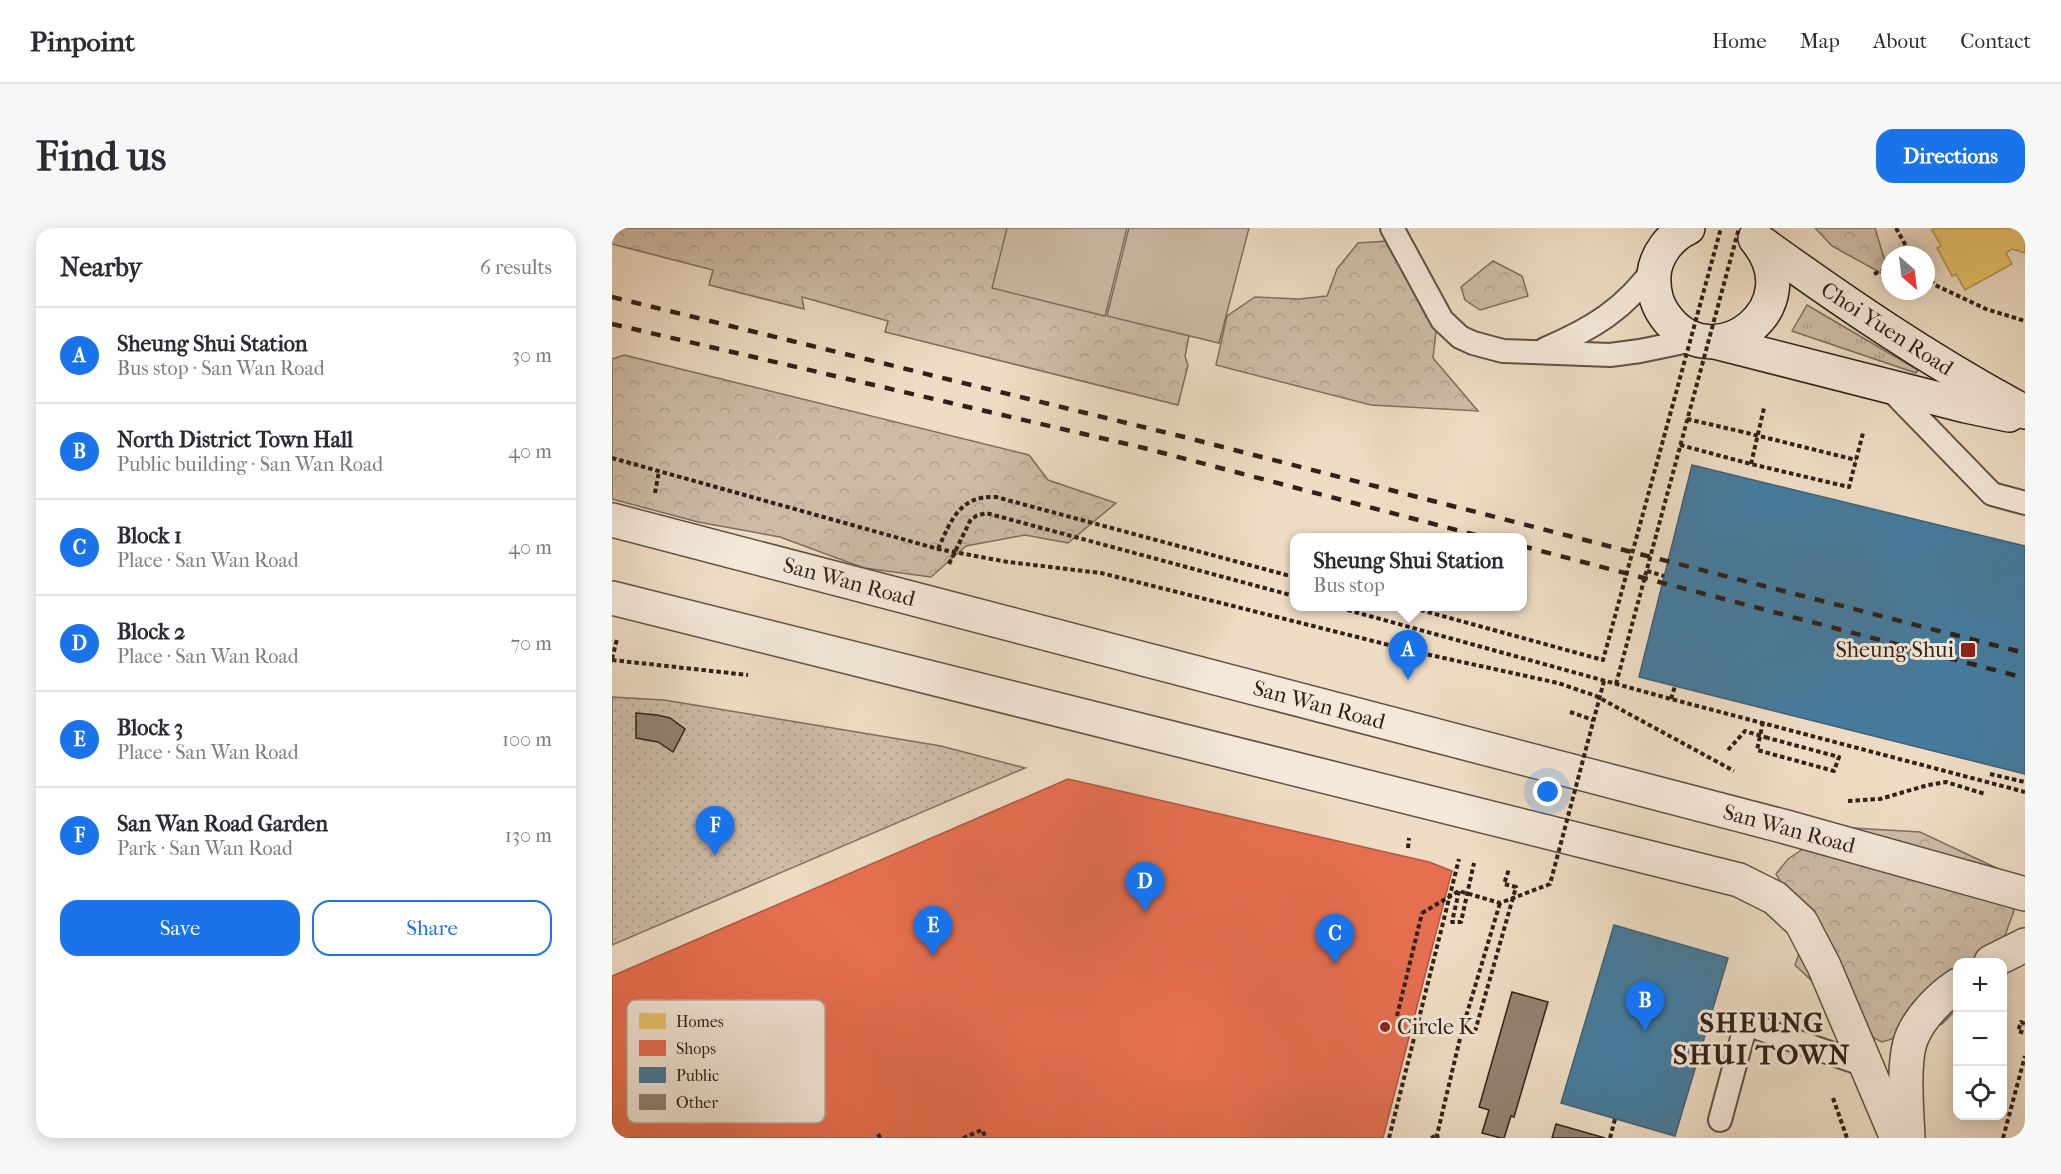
<!DOCTYPE html>
<html lang="en">
<head>
<meta charset="utf-8">
<style>
  :root { --surface:#fff; --page:#f7f7f7; --text:#2b2b33; --muted:#7c7c81; --line:#e1e1e2; --accent:#1a73e8 }
  body { margin:0; font-family:"IM FELL French Canon",serif; background:var(--page); color:var(--text) }
  .controls { position:absolute; right:18px; bottom:18px; display:grid; overflow:hidden; border-radius:12px; box-shadow:0 3px 15px #0003 }
  .controls button { width:54px; height:54px; display:grid; place-items:center; padding:0; border:0; border-bottom:2px solid var(--line); background:var(--surface); color:var(--text); font:30px sans-serif }
  .compass { position:absolute; left:1269px; top:18px; width:54px; height:54px; border-radius:50%; background:var(--surface); box-shadow:0 3px 15px #0003; rotate:152deg }
  .you { position:absolute; left:936px; top:564px; width:21px; height:21px; margin:-15px; border:4px solid #fff; border-radius:50%; background:#1a73e8; box-shadow:0 0 0 9px #1a73e833 }
  .badge { display:grid; place-items:center; width:39px; height:39px; border-radius:50%; background:var(--accent); color:#fff; font-size:20px; font-weight:700 }
  .pin { position:absolute; translate:-50% -50px; filter:drop-shadow(0 2px 3px #0008) }
  .pin::after { content:''; position:absolute; top:32px; width:21px; height:18px; background:inherit; clip-path:polygon(0 0,100% 0,50% 100%) }
  .popup { position:absolute; left:678px; top:305px; width:237px; height:78px; box-sizing:border-box; display:grid; place-content:center; border-radius:12px; background:var(--surface); filter:drop-shadow(0 2px 4px #0005); font-size:20px; white-space:nowrap; color:var(--muted) }
  .popup b { font-size:22px; color:var(--text) }
  .popup::after { content:''; position:absolute; left:50%; top:100%; margin-left:-12px; border:12px solid transparent; border-top-color:var(--surface) }
  .list { margin:0; padding:0; list-style:none }
  h2 { display:flex; justify-content:space-between; align-items:center; height:78px; margin:0; padding:0 24px; font-size:26px }
  h2 small { font-size:20px; font-weight:400; color:var(--muted) }
  .list li { display:grid; grid-template-columns:39px 1fr auto; gap:18px; align-items:center; box-sizing:border-box; height:96px; padding:0 24px; border-top:2px solid var(--line) }
  .list b { display:block; font-size:22px; white-space:nowrap }
  .list p { margin:0; font-size:20px; white-space:nowrap; color:var(--muted) }
  .list em { font-size:20px; font-style:normal; color:var(--muted) }
  .actions { display:flex; gap:12px; padding:18px 24px }
  .actions a { flex:1; padding:14px 0; border:2px solid var(--accent); border-radius:18px; text-align:center; font-size:21px; color:var(--accent) }
  .actions .main { background:var(--accent); color:#fff }
  .icon { flex:none; width:33px; height:33px; fill:none; stroke:currentColor; stroke-width:2; stroke-linecap:round; stroke-linejoin:round }
  .map { position:relative; flex:none; width:1413px; height:910px; overflow:hidden; border-radius:18px }
  header { display:flex; align-items:center; gap:36px; box-sizing:border-box; height:84px; padding:0 30px; background:var(--surface); border-bottom:2px solid var(--line) }
  header strong { font-size:28px }
  nav { display:flex; gap:33px; margin-inline-start:auto; font-size:21px }
  .intro { display:flex; align-items:center; justify-content:space-between; box-sizing:border-box; height:144px; padding:0 36px }
  h1 { margin:0; font-size:42px }
  .button { padding:15px 27px; border-radius:18px; background:var(--accent); color:#fff; font-size:21px; font-weight:700 }
  main { display:flex; gap:36px; padding:0 36px }
  aside { flex:1; background:var(--surface); border-radius:18px; box-shadow:0 3px 15px #0003 }
  .map>svg:first-child { display:block }
</style>
</head>
<body>
<header>
<strong>Pinpoint</strong>
<nav><a>Home</a><a>Map</a><a>About</a><a>Contact</a></nav>
</header>
<div class="intro"><h1>Find us</h1><a class="button">Directions</a></div>
<main>
<aside>
<h2>Nearby<small>6 results</small></h2>
<ul class="list">
<li><span class="badge">A</span><div><b>Sheung Shui Station</b><p>Bus stop · San Wan Road</p></div><em>30 m</em></li>
<li><span class="badge">B</span><div><b>North District Town Hall</b><p>Public building · San Wan Road</p></div><em>40 m</em></li>
<li><span class="badge">C</span><div><b>Block 1</b><p>Place · San Wan Road</p></div><em>40 m</em></li>
<li><span class="badge">D</span><div><b>Block 2</b><p>Place · San Wan Road</p></div><em>70 m</em></li>
<li><span class="badge">E</span><div><b>Block 3</b><p>Place · San Wan Road</p></div><em>100 m</em></li>
<li><span class="badge">F</span><div><b>San Wan Road Garden</b><p>Park · San Wan Road</p></div><em>130 m</em></li>
</ul>
<div class="actions"><a class="main">Save</a><a>Share</a></div>
</aside>
<div class="map">
<svg width="1413" height="910" viewBox="0 0 1413 910">
  <defs>
    <pattern id="grass-tufts" width="24" height="20" patternUnits="userSpaceOnUse" patternTransform="scale(1.5)"><rect width="24" height="20" fill="#cebca7"/><path d="M3 7l-1-3M5 7V3M7 7l1-3M15 17l-1-3M17 17v-4M19 17l1-3" fill="none" stroke="#b1a18f"/></pattern>
    <pattern id="forest-crowns" width="20" height="18" patternUnits="userSpaceOnUse" patternTransform="scale(1.5)"><rect width="20" height="18" fill="#cebca7"/><path d="M2 6a3 3 0 1 1 6 0M12 15a3 3 0 1 1 6 0" fill="none" stroke="#b1a18f"/></pattern>
    <pattern id="park-dots" width="8" height="8" patternUnits="userSpaceOnUse" patternTransform="scale(1.5)"><rect width="8" height="8" fill="#cebca7"/><path d="M2 2h.1M6 6h.1" fill="none" stroke="#b1a18f" stroke-width="1.8" stroke-linecap="round"/></pattern>
  </defs>
  <rect width="100%" height="100%" fill="#eedcc4"/>
  <filter id="stains"><feTurbulence type="fractalNoise" baseFrequency=".00333" numOctaves="4"/><feColorMatrix values="0 0 0 0 .2 0 0 0 0 .09 0 0 0 0 .02 0 0 0 .5 -.17"/></filter>
  <radialGradient id="worn" r=".72"><stop offset=".6" stop-color="#630" stop-opacity="0"/><stop offset="1" stop-color="#630" stop-opacity=".3"/></radialGradient>
  <!-- grass -->
  <path fill="url(#grass-tufts)" stroke="#7f6e60" stroke-width="1.5" d="M1195,77L1306,142L1304,145L1180,103Z"/>
  <!-- forest -->
  <g fill="url(#forest-crowns)" stroke="#7f6e60" stroke-width="1.5">
    <path d="M0,0H447L484,75L579,98L573,128L576,137L566,177L273,104L276,93L190,69L192,81L97,57L101,42L0,16Z"/>
    <path d="M1203,0H1263L1278,50L1220,18Z"/>
    <path d="M791,12L827,77L821,130L866,183L759,177L604,137L615,88L643,69L687,71L715,68L725,41L746,15Z"/>
    <path d="M881,33L910,48L916,68L868,82L853,72L849,59Z"/>
    <path d="M12,127L417,227L436,252L504,275L456,315L413,307L354,318L319,349L252,340L168,309L86,294L0,271V131Z"/>
    <path d="M1224,599L1308,604L1389,642L1402,683L1383,734H1346L1345,781L1330,796L1270,814L1258,808L1183,737L1196,700L1164,646L1176,631Z"/>
  </g>
  <!-- park -->
  <path fill="url(#park-dots)" stroke="#7f6e60" stroke-width="1.5" d="M0,469L52,472L329,518L413,540L0,717Z"/>
  <!-- garden -->
  <g fill="#cebca7" stroke="#7f6e60" stroke-width="1.5">
    <path d="M395,0H515L493,88L380,60Z"/>
    <path d="M517,0H637L607,115L495,88Z"/>
  </g>
  <!-- homes -->
  <g fill="#e9c46a" stroke="#b29351" stroke-width="1.5">
    <path d="M1323,0H1413V25L1400,21L1394,25L1400,36L1353,62L1344,46L1340,48L1325,20L1329,18L1320,2Z"/>
    <path d="M516,602L544,608L535,644L550,647L559,612L586,618L577,654L607,661L599,692L570,685L567,700L596,706L589,738L559,731L550,766L523,759L531,724L516,721L508,756L481,749L489,714L460,707L468,676L497,683L500,668L471,661L478,630L508,637Z"/>
    <path d="M323,644L338,677L365,664L379,694L351,706L357,720L385,707L398,736L370,749L385,782L359,794L344,760L330,767L345,799L319,811L304,779L277,791L264,761L291,749L286,736L257,748L244,719L272,706L257,673L283,662L298,695L312,688L297,656Z"/>
    <path d="M706,654L734,660L725,696L740,699L748,663L776,670L767,705L796,712L789,744L760,737L756,751L786,758L778,790L748,782L740,817L712,811L721,776L707,773L698,807L670,801L679,766L650,759L657,728L686,734L690,720L660,713L668,681L698,689Z"/>
    <path d="M140,731L153,760L188,744L195,759L204,755L213,773L167,794L173,805L218,785L227,806L217,810L224,825L187,841L200,869L175,881L162,852L148,858L161,887L136,898L123,870L86,886L80,871L70,876L61,856L106,836L101,823L56,844L47,825L57,821L50,807L85,790L72,761L98,749L111,779L127,771L114,742Z"/>
  </g>
  <!-- shops -->
  <path fill="#e76f51" stroke="#b05840" stroke-width="1.5" d="M456,551L817,634L840,643L771,910H0V748Z"/>
  <!-- public -->
  <g fill="#457b9d" stroke="#3f6075" stroke-width="1.5">
    <path d="M1080,237L1413,318V546L1027,449Z"/>
    <path d="M1002,697L1116,730L1063,908L949,875Z"/>
  </g>
  <!-- building -->
  <g fill="#938271" stroke="#302118" stroke-width="1.5">
    <path d="M24,485L45,487L58,490L73,501L61,524L46,514L24,510Z"/>
    <path d="M900,764L936,774L902,889L899,888L892,910H889L870,905L877,882L867,879Z"/>
    <path d="M944,896L993,910H940Z"/>
  </g>
  <g fill="none" stroke-linecap="round" stroke-linejoin="round">
    <defs>
      <g id="service">
        <path d="M780,0L830,92L848,109L861,115L891,123L998,127L1028,123L1086,111"/>
        <path d="M933,121C980,101 1013,81 1043,39"/>
        <path d="M1277,160L1380,266L1413,275"/>
        <path d="M1108,892L1134,796L1253,837"/>
      </g>
      <g id="tertiary">
        <path d="M0,292L1174,599L1413,666"/>
        <path d="M0,370L1127,652L1163,670L1189,694L1212,738L1285,910"/>
        <path d="M1379,734L1413,717"/>
        <path d="M1296,910C1295,884 1290,832 1300,809C1308,789 1329,768 1346,757"/>
      </g>
      <g id="secondary">
        <path d="M1076,0C1058,8 1044,27 1042,46C1041,65 1045,79 1057,93C1105,150 1199,78 1144,12"/>
        <path d="M1143,10C1230,73 1318,133 1413,184"/>
        <path d="M1103,114L1354,178L1397,187"/>
      </g>
    </defs>
    <!-- service casing -->
    <use href="#service" stroke="#605043" stroke-width="26"/>
    <!-- tertiary casing -->
    <use href="#tertiary" stroke="#605043" stroke-width="36"/>
    <!-- secondary casing -->
    <use href="#secondary" stroke="#302118" stroke-width="36"/>
    <!-- path -->
    <g stroke="#302118" stroke-width="4" stroke-dasharray="4.5 3" stroke-linecap="butt">
      <path d="M1284,0L1299,27"/>
      <path d="M1262,46L1278,39"/>
      <path d="M1314,46L1323,57L1374,81L1413,93"/>
      <path d="M1075,191L1127,203"/>
      <path d="M1068,217L1139,236L1237,259L1251,205"/>
      <path d="M0,230L326,321L396,334L489,345L809,425L946,455L984,468L1122,543"/>
      <path d="M1139,236L1152,180"/>
      <path d="M43,265L47,243"/>
      <path d="M326,321C339,292 348,267 384,269L682,349"/>
      <path d="M337,336L358,293L364,288L374,285L682,368"/>
      <path d="M1035,343L1052,348"/>
      <path d="M721,378L1059,471L1413,564"/>
      <path d="M0,431L5,411"/>
      <path d="M0,432L136,447"/>
      <path d="M1059,471L1063,458"/>
      <path d="M958,484L981,492"/>
      <path d="M1116,522L1133,503L1156,510"/>
      <path d="M1378,546L1413,554"/>
      <path d="M1236,573L1268,571L1316,557L1334,554L1373,566"/>
      <path d="M796,620L797,610"/>
      <path d="M847,663L840,694H849L862,635"/>
      <path d="M785,788L810,685"/>
      <path d="M1413,796L1409,794L1406,803L1413,805"/>
      <path d="M850,802L888,675"/>
      <path d="M1221,870L1235,910"/>
      <path d="M266,906L268,910"/>
      <path d="M351,910L370,902L374,910"/>
      <path d="M777,910L847,631"/>
      <path d="M819,910L825,907"/>
      <path d="M826,910L825,907L850,802L862,807L904,659L892,656L897,641"/>
      <path d="M998,910L1003,891"/>
      <path d="M1391,910L1413,828"/>
    </g>
    <!-- service -->
    <use href="#service" stroke="#f4e8d9" stroke-width="22"/>
    <!-- tertiary -->
    <use href="#tertiary" stroke="#f4e8d9" stroke-width="33"/>
    <!-- secondary -->
    <use href="#secondary" stroke="#f4e8d9" stroke-width="33"/>
    <!-- rail -->
    <g stroke="#302118" stroke-width="4.5" stroke-dasharray="10 10" stroke-linecap="butt">
      <path d="M0,69L568,208L1413,425"/>
      <path d="M0,96L532,220L875,310"/>
      <path d="M910,318L1413,450"/>
    </g>
    <!-- path-bridge -->
    <g stroke="#302118" stroke-width="4" stroke-dasharray="4.5 3" stroke-linecap="butt">
      <path d="M1127,203L1244,232"/>
      <path d="M794,378L991,432L1109,0"/>
      <path d="M1004,456L1127,0"/>
      <path d="M1151,494L1145,522L1222,543L1227,529L1156,510"/>
      <path d="M810,685L847,663L888,675L938,656L992,453"/>
    </g>
  </g>
  <!-- markers -->
  <g fill="#8f2418" stroke="#f4e8d9" stroke-width="2">
    <rect x="1348" y="414" width="16" height="16" rx="3"/>
    <circle cx="773" cy="799" r="6"/>
  </g>
  <g text-anchor="middle" dominant-baseline="central" stroke-width="6" stroke-linejoin="round" paint-order="stroke">
    <!-- street labels -->
    <g font-size="22" fill="#302118" stroke="#f4e8d9">
      <text transform="translate(1275 101) rotate(33)">Choi Yuen Road</text>
      <text transform="translate(237 354) rotate(15)">San Wan Road</text>
      <text transform="translate(707 477) rotate(15)">San Wan Road</text>
      <text transform="translate(1177 601) rotate(15)">San Wan Road</text>
    </g>
    <!-- poi labels -->
    <g font-size="22" fill="#302118" stroke="#f4e8d9" text-anchor="end">
      <text x="1342" y="422">Sheung Shui</text>
      <text x="785" y="799" text-anchor="start">Circle K</text>
    </g>
    <!-- district labels -->
    <g font-size="28" font-weight="bold" letter-spacing="1.5" fill="#302118" stroke="#f4e8d9">
      <text x="1150" y="794">SHEUNG<tspan x="1150" dy="32">SHUI TOWN</tspan></text>
    </g>
  </g>
  <!-- legend -->
  <rect x="15" y="772" width="198" height="123" rx="9" fill="#f4e8d9" stroke="#b9ac9f" stroke-width="1.5"/>
  <rect x="27" y="785" width="27" height="16" fill="#e9c46a"/>
  <rect x="27" y="812" width="27" height="16" fill="#e76f51"/>
  <rect x="27" y="839" width="27" height="16" fill="#457b9d"/>
  <rect x="27" y="866" width="27" height="16" fill="#938271"/>
  <g font-size="16" fill="#302118">
    <text x="64" y="799">Homes</text>
    <text x="64" y="826">Shops</text>
    <text x="64" y="853">Public</text>
    <text x="64" y="880">Other</text>
  </g>
  <rect width="100%" height="100%" filter="url(#stains)"/>
  <rect width="100%" height="100%" fill="url(#worn)"/>
</svg>
<div class="controls">
<button>+</button>
<button>−</button>
<button><svg class="icon" aria-label="locate" viewBox="0 0 24 24"><circle cx="12" cy="12" r="6"/><path d="M12 2v4M12 18v4M2 12h4M18 12h4"/></svg></button>
</div>
<svg class="compass" viewBox="-18 -18 36 36"><path d="M0-13l5 13h-10z" fill="#e53935"/><path d="M0 13l5-13h-10z" fill="#7c7c81"/></svg>
<div class="you"></div>
<div class="pin badge" style="left:796px;top:452px">A</div>
<div class="popup"><b>Sheung Shui Station</b>Bus stop</div>
<div class="pin badge" style="left:1033px;top:803px">B</div>
<div class="pin badge" style="left:723px;top:736px">C</div>
<div class="pin badge" style="left:533px;top:684px">D</div>
<div class="pin badge" style="left:321px;top:728px">E</div>
<div class="pin badge" style="left:103px;top:628px">F</div>
</div>
</main>
</body>
</html>
